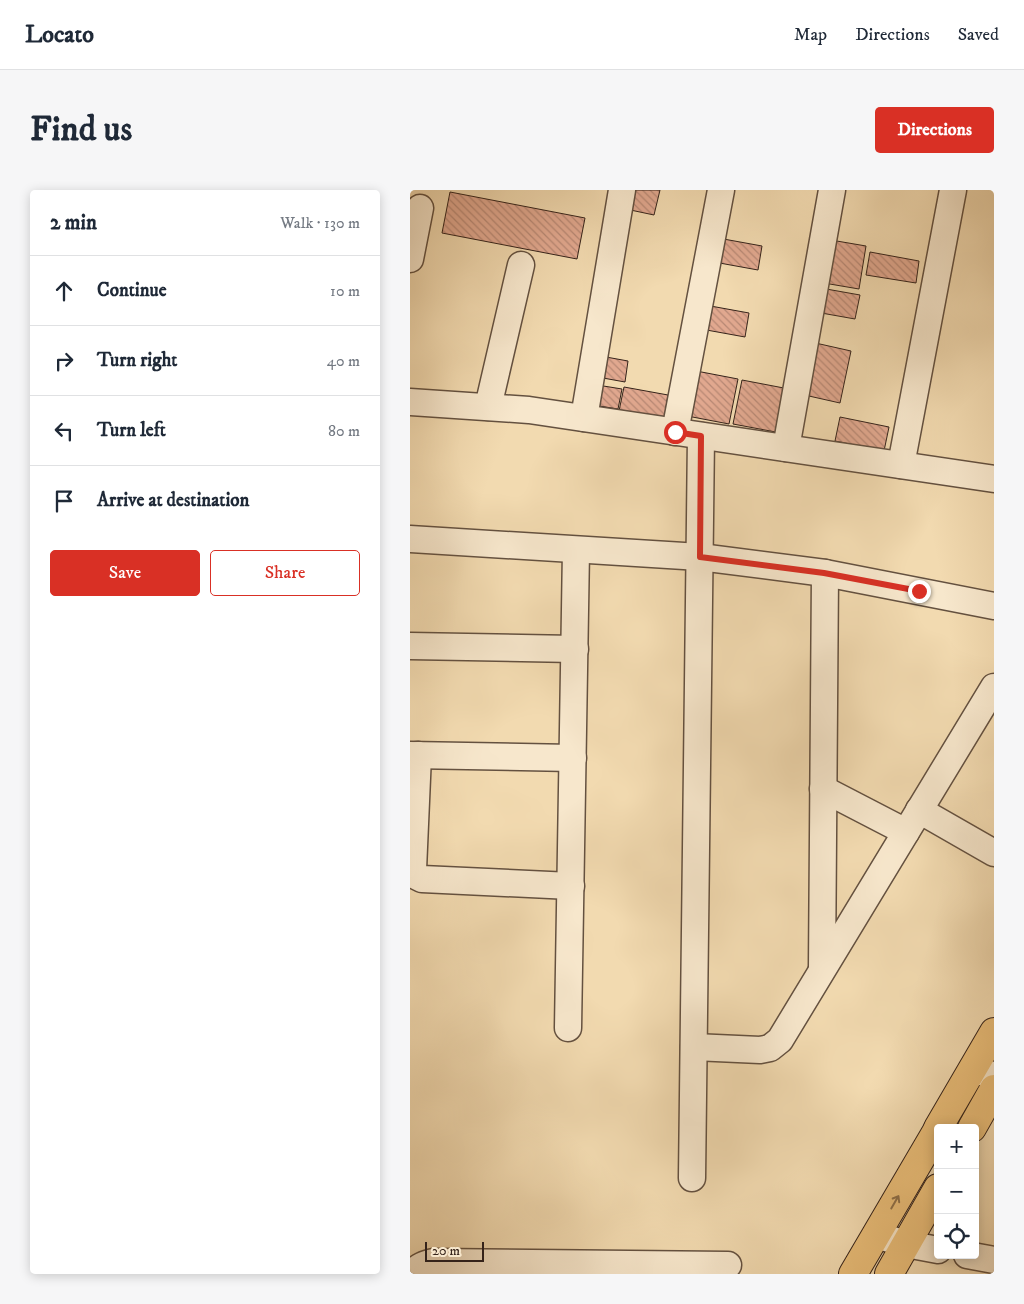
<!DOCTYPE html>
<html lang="en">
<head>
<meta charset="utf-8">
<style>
  :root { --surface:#fff; --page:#f6f6f7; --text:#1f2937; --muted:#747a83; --line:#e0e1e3; --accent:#d93025 }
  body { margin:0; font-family:"IM FELL DW Pica",serif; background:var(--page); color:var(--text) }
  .controls { position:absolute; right:15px; bottom:15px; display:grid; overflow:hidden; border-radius:5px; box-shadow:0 2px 12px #0003 }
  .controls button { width:45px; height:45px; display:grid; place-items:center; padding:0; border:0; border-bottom:1px solid var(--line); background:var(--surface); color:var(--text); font:25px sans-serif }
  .scale { position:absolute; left:15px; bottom:12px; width:59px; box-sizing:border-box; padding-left:5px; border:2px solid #35231a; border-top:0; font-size:14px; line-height:18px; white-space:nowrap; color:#35231a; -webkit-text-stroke:4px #f7e7cc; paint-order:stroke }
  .stop { position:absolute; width:15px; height:15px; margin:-11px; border:4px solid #d93025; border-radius:50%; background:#fff }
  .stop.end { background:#d93025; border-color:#fff; box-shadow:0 1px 5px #0008 }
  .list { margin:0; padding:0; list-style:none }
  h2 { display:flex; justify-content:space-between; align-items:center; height:65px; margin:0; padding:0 20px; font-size:21px }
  h2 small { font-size:16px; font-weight:400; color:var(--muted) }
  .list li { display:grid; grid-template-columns:32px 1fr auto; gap:15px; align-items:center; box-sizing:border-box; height:70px; padding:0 20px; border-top:1px solid var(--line) }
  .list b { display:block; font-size:19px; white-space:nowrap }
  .list em { font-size:16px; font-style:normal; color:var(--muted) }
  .actions { display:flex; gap:10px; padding:15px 20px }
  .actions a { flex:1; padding:11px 0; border:1px solid var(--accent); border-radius:5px; text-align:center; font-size:18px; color:var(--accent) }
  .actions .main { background:var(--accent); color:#fff }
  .icon { flex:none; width:28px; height:28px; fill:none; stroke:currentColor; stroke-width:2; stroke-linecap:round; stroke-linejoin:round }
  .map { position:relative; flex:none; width:584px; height:1084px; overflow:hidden; border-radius:5px }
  header { display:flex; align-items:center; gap:30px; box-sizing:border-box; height:70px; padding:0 25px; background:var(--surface); border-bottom:1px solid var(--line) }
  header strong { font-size:24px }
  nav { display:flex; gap:28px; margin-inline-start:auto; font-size:18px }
  .intro { display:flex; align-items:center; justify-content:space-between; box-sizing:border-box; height:120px; padding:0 30px }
  h1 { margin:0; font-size:35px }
  .button { padding:12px 22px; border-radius:5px; background:var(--accent); color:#fff; font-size:18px; font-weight:700 }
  main { display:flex; gap:30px; padding:0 30px }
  aside { flex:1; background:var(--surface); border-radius:5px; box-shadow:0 2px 12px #0003 }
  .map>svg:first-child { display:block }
</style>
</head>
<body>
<header>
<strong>Locato</strong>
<nav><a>Map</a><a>Directions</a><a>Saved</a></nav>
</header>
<div class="intro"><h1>Find us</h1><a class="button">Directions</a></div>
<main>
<aside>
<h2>2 min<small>Walk · 130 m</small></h2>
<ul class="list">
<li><svg class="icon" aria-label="ahead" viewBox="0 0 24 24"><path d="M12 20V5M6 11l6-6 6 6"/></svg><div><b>Continue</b></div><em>10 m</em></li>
<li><svg class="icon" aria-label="right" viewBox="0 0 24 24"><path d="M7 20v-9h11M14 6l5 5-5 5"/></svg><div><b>Turn right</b></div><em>40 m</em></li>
<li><svg class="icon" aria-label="left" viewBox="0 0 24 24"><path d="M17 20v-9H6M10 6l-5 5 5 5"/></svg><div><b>Turn left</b></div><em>80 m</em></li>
<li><svg class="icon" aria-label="arrive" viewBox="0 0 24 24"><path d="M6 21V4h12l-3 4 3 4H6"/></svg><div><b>Arrive at destination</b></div></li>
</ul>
<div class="actions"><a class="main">Save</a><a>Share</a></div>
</aside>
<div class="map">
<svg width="584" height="1084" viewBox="0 0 584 1084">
  <defs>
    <pattern id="building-back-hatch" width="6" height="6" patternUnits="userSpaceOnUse" patternTransform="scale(1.25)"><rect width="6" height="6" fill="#e1a88f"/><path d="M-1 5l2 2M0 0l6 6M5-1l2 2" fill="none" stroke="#b78874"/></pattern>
  </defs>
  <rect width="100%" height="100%" fill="#f2dab0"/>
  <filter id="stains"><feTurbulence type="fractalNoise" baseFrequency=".004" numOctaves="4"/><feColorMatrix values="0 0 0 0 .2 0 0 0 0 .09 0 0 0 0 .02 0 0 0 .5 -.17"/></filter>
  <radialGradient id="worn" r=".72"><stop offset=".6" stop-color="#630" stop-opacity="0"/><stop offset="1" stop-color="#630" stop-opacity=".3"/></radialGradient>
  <!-- building -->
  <g fill="url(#building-back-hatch)" stroke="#35231a">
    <path d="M215,0H250L244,25L211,18Z"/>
    <path d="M40,2L175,28L167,69L32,43Z"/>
    <path d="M308,48L352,56L348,80L304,72Z"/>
    <path d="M415,49L456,56L449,99L408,92Z"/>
    <path d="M460,62L509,71L506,93L456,85Z"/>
    <path d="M405,97L450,105L445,129L400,121Z"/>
    <path d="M295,115L339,123L335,147L291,139Z"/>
    <path d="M401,152L441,161L430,213L390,204Z"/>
    <path d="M185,165L218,171L215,192L182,186Z"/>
    <path d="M281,180L328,189L319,234L272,225Z"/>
    <path d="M332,190L379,199L371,243L323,234Z"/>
    <path d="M181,194L212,199L208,219L177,214Z"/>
    <path d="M214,197L258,205L254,229L209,221Z"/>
    <path d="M430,227L479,237L474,261L425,251Z"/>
  </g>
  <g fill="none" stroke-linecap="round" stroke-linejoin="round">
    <defs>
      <g id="minor">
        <path d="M0,69L10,18"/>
        <path d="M0,212L119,220L584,289"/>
        <path d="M78,217L111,75"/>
        <path d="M174,228L212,0"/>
        <path d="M265,242L311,0"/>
        <path d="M376,258L422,0"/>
        <path d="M491,275L543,0"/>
        <path d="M0,349L290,367L415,383L584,416"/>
        <path d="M0,456L165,459"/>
        <path d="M0,565L163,568"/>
        <path d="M8,565L3,680L6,686L12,689L161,696"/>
        <path d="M413,599L496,642"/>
        <path d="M509,620L584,663"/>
        <path d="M412,779L415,383"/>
        <path d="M158,838L166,360"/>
        <path d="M284,857L350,860L360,858L370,850L584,497"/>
        <path d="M562,880L584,885"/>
        <path d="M282,988L291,246"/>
        <path d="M466,1045L496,1054L528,1060"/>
        <path d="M557,1065L584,1070"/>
        <path d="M2,1084C8,1076 15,1074 24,1072L318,1075"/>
      </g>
      <g id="major">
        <path d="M528,938L584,842"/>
        <path d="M562,938L584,899"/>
        <path d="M443,1084L528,939"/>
        <path d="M479,1084L528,998"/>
      </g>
    </defs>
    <!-- minor casing -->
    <use href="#minor" stroke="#645140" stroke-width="29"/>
    <!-- major casing -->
    <use href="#major" stroke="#35231a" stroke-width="30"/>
    <!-- minor -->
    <use href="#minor" stroke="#f7e7cc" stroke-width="26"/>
    <!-- major -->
    <use href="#major" stroke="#e9bd78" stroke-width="28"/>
  </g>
  <!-- one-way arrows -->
  <defs><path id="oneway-shaft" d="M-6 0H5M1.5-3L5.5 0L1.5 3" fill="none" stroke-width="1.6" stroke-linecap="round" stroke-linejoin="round" transform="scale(1.25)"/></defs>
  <use stroke="#8f7049" href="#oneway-shaft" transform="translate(485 1012) rotate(-60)"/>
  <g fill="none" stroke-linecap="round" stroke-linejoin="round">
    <!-- route -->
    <path stroke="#d93025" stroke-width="6" d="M265,242L291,246L290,367L414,383L509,401"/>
  </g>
  <rect width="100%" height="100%" filter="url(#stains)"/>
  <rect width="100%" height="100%" fill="url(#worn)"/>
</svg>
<div class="controls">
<button>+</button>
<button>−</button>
<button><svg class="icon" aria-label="locate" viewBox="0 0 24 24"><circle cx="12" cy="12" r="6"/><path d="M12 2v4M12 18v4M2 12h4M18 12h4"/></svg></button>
</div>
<div class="scale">20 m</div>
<div class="stop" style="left:265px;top:242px"></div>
<div class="stop end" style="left:509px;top:401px"></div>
</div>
</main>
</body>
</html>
